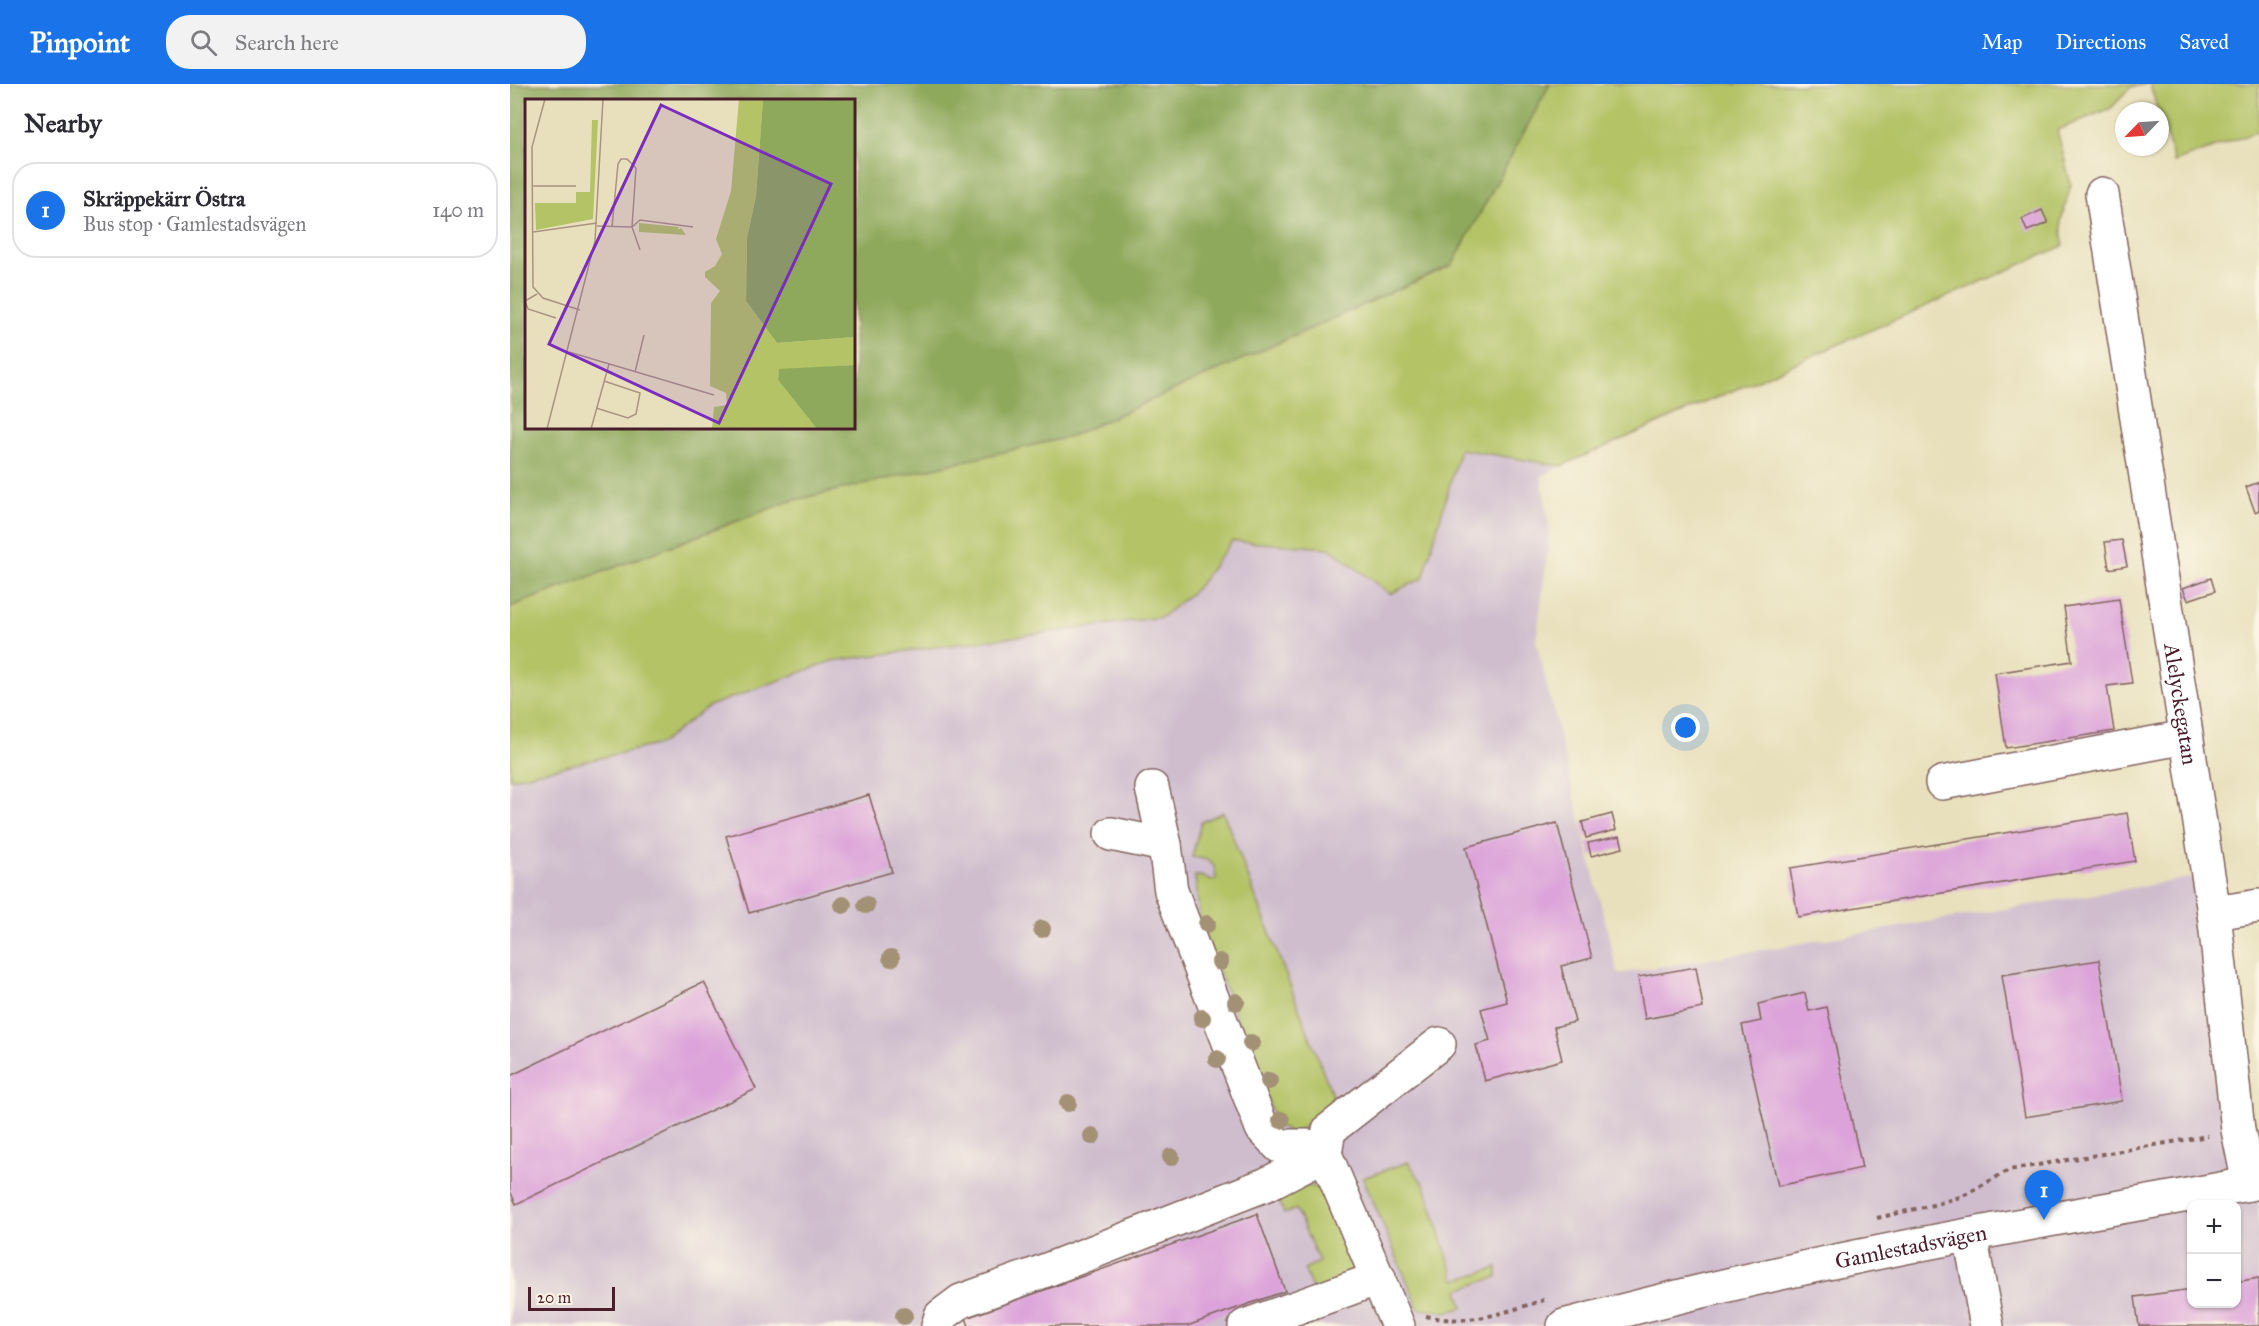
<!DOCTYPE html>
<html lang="en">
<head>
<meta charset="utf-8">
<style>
  :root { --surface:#fff; --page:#f2f2f3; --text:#2b2b33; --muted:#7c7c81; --line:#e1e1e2; --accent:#1a73e8 }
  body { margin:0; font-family:"IM FELL Great Primer",serif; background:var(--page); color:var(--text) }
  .controls { position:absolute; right:18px; bottom:18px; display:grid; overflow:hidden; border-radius:12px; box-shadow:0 2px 4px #0004 }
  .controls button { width:54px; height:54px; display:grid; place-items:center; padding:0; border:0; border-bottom:2px solid var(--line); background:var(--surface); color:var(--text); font:30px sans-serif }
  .compass { position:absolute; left:1605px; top:18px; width:54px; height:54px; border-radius:50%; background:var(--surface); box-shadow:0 2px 4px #0004; rotate:245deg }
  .scale { position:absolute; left:18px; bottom:15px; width:87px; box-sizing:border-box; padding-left:6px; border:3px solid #4a1f2b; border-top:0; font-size:16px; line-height:21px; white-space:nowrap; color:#4a1f2b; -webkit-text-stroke:4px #fcf5e5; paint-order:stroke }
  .you { position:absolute; left:1176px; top:644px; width:21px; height:21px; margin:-15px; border:4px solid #fff; border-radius:50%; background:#1a73e8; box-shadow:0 0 0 9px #1a73e833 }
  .badge { display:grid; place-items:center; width:39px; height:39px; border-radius:50%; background:var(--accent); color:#fff; font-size:20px; font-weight:700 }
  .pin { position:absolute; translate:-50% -50px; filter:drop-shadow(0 2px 3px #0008) }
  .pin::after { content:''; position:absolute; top:32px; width:21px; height:18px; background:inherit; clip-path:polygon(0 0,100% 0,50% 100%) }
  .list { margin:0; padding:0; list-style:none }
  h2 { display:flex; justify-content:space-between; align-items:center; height:78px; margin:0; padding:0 24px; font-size:26px }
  h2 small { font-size:20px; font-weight:400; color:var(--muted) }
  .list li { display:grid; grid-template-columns:39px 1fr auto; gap:18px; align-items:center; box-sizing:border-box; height:96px; margin:0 12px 12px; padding:0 12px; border:2px solid var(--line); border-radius:24px }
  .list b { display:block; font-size:22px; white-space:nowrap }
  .list p { margin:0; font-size:20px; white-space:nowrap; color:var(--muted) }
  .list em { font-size:20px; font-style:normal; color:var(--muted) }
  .icon { flex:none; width:33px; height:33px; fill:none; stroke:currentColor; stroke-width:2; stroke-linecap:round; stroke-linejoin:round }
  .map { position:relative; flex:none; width:1749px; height:1242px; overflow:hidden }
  header { display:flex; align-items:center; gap:36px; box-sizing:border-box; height:84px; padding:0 30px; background:var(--accent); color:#fff }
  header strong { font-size:28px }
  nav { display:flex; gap:33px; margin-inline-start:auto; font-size:21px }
  .search { width:420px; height:54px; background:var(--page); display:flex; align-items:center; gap:15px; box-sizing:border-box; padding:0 21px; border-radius:24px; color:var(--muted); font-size:22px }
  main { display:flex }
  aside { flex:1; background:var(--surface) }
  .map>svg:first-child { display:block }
</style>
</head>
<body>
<header>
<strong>Pinpoint</strong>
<div class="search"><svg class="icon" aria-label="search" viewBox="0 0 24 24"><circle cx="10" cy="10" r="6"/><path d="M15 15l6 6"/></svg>Search here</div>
<nav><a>Map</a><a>Directions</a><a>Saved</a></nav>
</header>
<main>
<aside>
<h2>Nearby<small></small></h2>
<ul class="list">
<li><span class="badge">1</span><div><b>Skräppekärr Östra</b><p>Bus stop · Gamlestadsvägen</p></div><em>140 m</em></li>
</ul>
</aside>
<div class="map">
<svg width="1749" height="1242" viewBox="0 0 1749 1242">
  <rect width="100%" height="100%" fill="#fcf5e5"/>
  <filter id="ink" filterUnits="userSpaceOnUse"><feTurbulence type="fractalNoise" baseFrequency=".0167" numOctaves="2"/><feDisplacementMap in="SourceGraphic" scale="12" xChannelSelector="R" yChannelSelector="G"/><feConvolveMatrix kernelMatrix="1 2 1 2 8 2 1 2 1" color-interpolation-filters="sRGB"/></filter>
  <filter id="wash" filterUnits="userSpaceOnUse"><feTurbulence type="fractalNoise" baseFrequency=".008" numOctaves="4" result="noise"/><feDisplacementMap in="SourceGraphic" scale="24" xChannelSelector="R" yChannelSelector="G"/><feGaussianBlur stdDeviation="1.35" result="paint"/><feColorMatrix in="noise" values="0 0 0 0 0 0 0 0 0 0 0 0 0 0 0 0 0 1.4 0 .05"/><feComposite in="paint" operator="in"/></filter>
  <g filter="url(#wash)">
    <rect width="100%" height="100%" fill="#e8e0bc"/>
    <!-- industrial -->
    <path fill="#cfbdce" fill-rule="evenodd" d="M950,365L1051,382L1031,392L1040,449L1026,557L1108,890L1687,793L1749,1116V1242H0V695L150,660L199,622L322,577L652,533L686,505L721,457L819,464L880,510L913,493ZM1682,1120H1726V1220H1682Z"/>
    <!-- green -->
    <g fill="#b3c366" stroke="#7e7148" stroke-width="1.5">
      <path d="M1040,0H1637L1621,3L1601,24L1547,46L1561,101L1551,136L1553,162L1051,382L950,365L913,494L880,510L819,464L722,457L686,505L652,533L322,577L199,622L150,660L0,695V523L280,417L559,353L942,181Z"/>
      <path d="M1640,0H1749V47L1664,78L1650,27H1648Z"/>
      <path d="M713,728L825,1018L812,1032L783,1050L767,1041L690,838L685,792H691L702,797L706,795L705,784L699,776L682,773L691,738Z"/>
      <path d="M898,1078L915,1102L945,1196L987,1184V1193L948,1206L953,1224L936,1228L909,1225L853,1094Z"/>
      <path d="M788,1101L803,1102L815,1108L847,1186L804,1209L794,1185L809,1178L786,1125L774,1130L767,1111Z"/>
    </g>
    <!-- forest -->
    <path fill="#8ea95b" stroke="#6c6443" stroke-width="1.5" fill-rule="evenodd" d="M0,0H1040L942,181L559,353L280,417L0,523ZM16,16H344V344H16Z"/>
    <g id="blocks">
      <!-- building -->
      <g fill="#dba3d9">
        <path d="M1532,126L1538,139L1517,147L1512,135Z"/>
        <path d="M1749,398V426L1745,428L1736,403Z"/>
        <path d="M1612,456L1617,482L1599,485L1595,458Z"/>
        <path d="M1701,494L1705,507L1678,516L1673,504Z"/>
        <path d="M1609,515L1622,599L1597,602L1604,647L1496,664L1485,589L1562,577L1554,523Z"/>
        <path d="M359,711L382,788L239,829L216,752Z"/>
        <path d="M1617,729L1625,777L1288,833L1280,784Z"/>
        <path d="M1102,730L1106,746L1076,754L1072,738Z"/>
        <path d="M1047,739L1082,874L1051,882L1065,938L1044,943L1052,976L975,997L966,961L980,957L971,925L997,918L956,763Z"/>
        <path d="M1110,752L1113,764L1081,772L1078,759Z"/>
        <path d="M1589,876L1612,1017L1515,1033L1492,891Z"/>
        <path d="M1186,883L1193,924L1135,935L1128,893Z"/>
        <path d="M194,898L246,1005L6,1120L0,1107V992Z"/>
        <path d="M1295,909L1299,927L1317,923L1352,1084L1268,1102L1232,941L1251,937L1248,920Z"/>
        <path d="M747,1130L775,1207L677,1242H459L456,1234Z"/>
        <path d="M1749,1194V1242H1629L1625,1213L1682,1205V1220H1726V1198Z"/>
      </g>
    </g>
  </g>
  <g filter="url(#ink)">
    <use href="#blocks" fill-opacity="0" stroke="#81635e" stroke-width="1.5"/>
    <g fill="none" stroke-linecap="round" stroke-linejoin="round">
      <defs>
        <g id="minor">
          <path id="s1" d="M1592,110L1704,829L1728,1046L1739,1100"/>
          <path d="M1432,699L1676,653"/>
          <path d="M642,704L655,761L661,807L752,1044L769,1062H798L815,1070L888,1242"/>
          <path d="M601,750L655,761"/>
          <path d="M1704,829L1749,822"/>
          <path d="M1460,1151L1477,1242"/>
          <path d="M428,1242L431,1232L451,1217L521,1192L757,1100L815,1070L819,1046L929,960"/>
          <path d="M735,1242L869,1194"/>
          <path id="s2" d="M1054,1242C1151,1216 1248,1193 1346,1173C1480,1145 1615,1123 1749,1098"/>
        </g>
      </defs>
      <!-- minor casing -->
      <use href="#minor" stroke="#81635e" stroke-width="36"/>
      <!-- path -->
      <g stroke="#81635e" stroke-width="4" stroke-dasharray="4.5 4.5" stroke-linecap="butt">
        <path d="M1367,1134L1427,1120L1453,1112L1499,1086L1698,1052"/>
        <path d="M916,1232C960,1242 992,1229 1034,1216"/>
      </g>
      <!-- minor -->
      <use href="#minor" stroke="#fff" stroke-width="33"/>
    </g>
    <!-- trees -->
    <g fill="#a39176">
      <circle cx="333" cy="821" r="9"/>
      <circle cx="356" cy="821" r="9"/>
      <circle cx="697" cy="840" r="9"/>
      <circle cx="532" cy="845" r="9"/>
      <circle cx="381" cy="874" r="9"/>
      <circle cx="710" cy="878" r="9"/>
      <circle cx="726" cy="918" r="9"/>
      <circle cx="692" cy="934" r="9"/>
      <circle cx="741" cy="959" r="9"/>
      <circle cx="707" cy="975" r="9"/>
      <circle cx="759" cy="997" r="9"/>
      <circle cx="558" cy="1019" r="9"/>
      <circle cx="771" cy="1036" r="9"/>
      <circle cx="582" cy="1052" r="9"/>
      <circle cx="661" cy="1073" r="9"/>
      <circle cx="394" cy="1232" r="9"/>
    </g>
  </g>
  <g text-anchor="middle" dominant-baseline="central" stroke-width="5" stroke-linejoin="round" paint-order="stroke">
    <!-- street labels -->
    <g font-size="22" fill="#4a1f2b" stroke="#fcf5e5">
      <text stroke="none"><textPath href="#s1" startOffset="516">Alelyckegatan</textPath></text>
      <text stroke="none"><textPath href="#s2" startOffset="356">Gamlestadsvägen</textPath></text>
    </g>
  </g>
  <!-- overview -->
  <g transform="translate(15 15)">
    <rect width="330" height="330" fill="#e8e0bc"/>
    <path d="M214,0H238L231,97L222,139L221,202L252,244L330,238V266L254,271L253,281L292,330H187L189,308L202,306L201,294L185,287L186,204L195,192L180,178V173L190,167L197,155L191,140L206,92ZM67,21H73L68,120L11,131L10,104H51V93H65ZM114,124L154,128L152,131L156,129L161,136L114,133Z" fill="#b3c366"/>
    <path d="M238,0H330V238L252,244L221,202L222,139L231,97ZM330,266V330H292L253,281L254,270Z" fill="#8ea95b"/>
    <path fill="none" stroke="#a99382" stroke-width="1.5" d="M20,0L7,48L8,188L18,199L55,211M7,87H51M72,127L107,128L115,121L168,128M87,128L93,65L96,60H102L111,69L107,128L115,151M8,133L72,124M12,195L0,202L3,210L31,219M44,253L189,296M110,273L119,236M71,309L103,319L111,315L115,294L79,282M22,330L70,142L78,0M66,330L84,265"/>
    <path fill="#7b2cbf" fill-opacity="0.15" stroke="#7b2cbf" stroke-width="3" d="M136,6L306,85L194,324L24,245Z"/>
    <rect width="330" height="330" fill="none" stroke="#4a1f2b" stroke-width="3"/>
  </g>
</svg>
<div class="controls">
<button>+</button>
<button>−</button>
</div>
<svg class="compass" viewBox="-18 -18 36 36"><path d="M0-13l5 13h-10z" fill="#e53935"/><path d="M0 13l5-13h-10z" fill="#7c7c81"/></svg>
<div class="scale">20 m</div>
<div class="you"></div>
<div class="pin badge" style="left:1534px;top:1136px">1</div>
</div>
</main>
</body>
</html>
